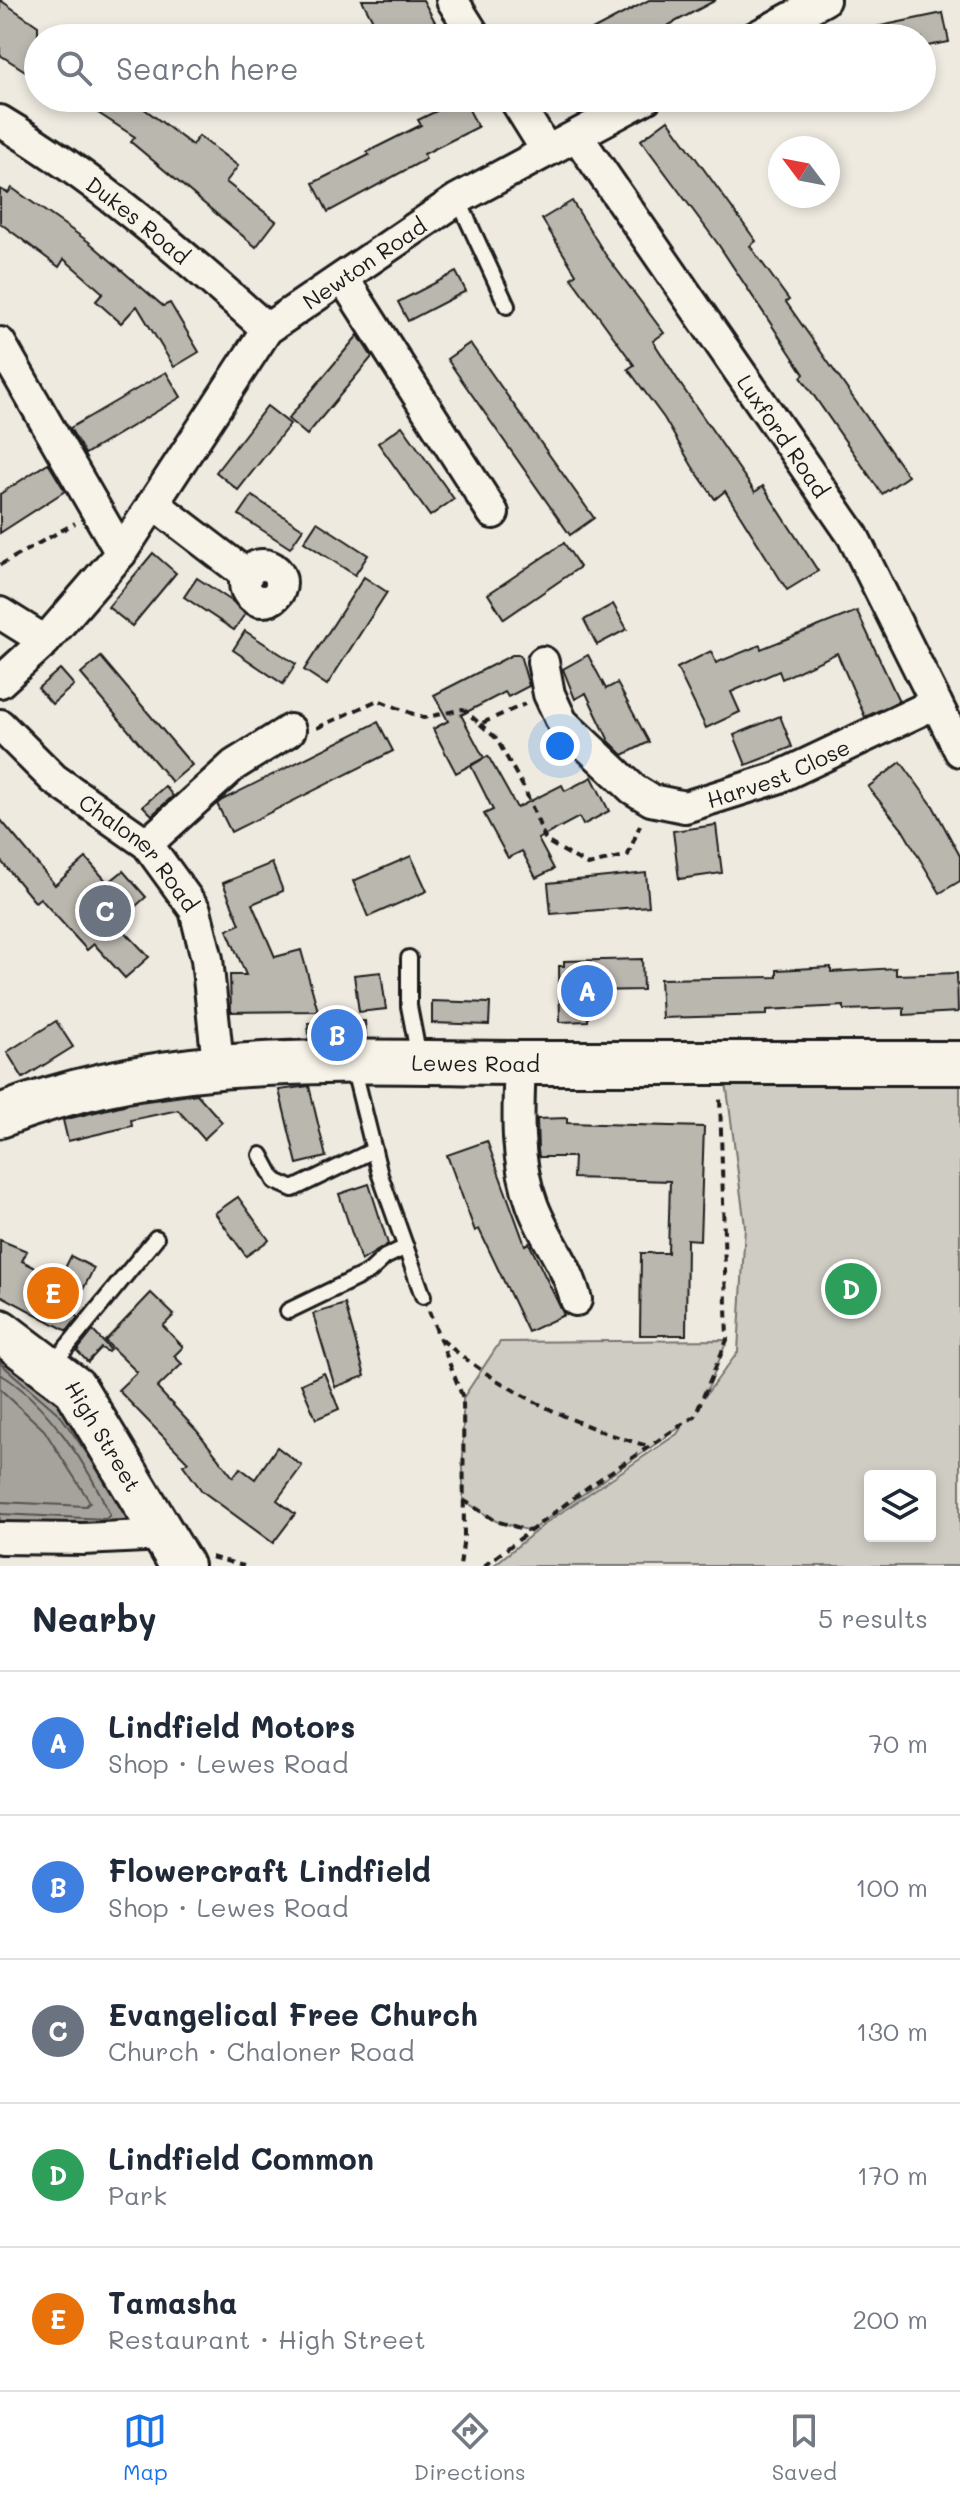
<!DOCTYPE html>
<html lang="en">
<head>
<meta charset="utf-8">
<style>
  :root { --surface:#fff; --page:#f6f6f7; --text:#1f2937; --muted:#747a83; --line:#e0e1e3; --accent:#1a73e8 }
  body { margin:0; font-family:Mali,sans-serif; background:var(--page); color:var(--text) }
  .controls { position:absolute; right:24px; bottom:24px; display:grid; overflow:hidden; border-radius:8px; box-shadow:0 4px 12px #0003 }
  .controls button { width:72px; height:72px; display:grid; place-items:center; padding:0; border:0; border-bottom:2px solid var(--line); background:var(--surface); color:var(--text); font:40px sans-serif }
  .compass { position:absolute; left:768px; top:136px; width:72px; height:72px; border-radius:50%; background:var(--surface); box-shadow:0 4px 12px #0003; rotate:302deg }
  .you { position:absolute; left:560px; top:746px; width:28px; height:28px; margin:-20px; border:6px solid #fff; border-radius:50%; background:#1a73e8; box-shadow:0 0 0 12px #1a73e833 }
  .badge { display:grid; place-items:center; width:52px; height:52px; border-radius:50%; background:var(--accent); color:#fff; font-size:26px; font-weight:700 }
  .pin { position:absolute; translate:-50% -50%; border:4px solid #fff; box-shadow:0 2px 8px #0006 }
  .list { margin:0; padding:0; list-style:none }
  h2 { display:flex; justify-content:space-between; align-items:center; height:104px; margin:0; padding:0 32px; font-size:34px }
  h2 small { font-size:26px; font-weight:400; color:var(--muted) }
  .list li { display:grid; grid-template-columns:52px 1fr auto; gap:24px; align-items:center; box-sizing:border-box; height:144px; padding:0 32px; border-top:2px solid var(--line) }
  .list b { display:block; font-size:30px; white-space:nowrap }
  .list p { margin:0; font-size:26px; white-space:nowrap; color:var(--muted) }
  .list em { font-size:26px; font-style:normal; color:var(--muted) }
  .icon { flex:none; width:44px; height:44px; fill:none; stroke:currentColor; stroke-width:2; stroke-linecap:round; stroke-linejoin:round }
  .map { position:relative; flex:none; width:960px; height:1566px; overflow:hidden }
  .search { position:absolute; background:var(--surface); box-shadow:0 4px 12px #0003; left:24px; right:24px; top:24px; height:88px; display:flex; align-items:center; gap:20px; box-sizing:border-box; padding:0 28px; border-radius:44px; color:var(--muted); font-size:30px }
  .sheet { height:824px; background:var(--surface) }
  nav { display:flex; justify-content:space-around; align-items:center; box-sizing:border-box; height:112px; border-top:2px solid var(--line); background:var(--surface); font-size:22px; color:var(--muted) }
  nav a { display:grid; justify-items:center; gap:4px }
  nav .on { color:var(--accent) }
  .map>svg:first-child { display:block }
</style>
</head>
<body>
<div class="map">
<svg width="960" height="1566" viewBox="0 0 960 1566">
  <rect width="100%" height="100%" fill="#eeeae0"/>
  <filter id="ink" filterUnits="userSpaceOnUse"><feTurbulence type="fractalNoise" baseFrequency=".0125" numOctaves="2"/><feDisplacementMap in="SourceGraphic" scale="16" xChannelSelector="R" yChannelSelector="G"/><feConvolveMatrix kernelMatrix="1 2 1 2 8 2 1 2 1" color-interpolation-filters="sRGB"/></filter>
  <g filter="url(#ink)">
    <!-- green -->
    <path fill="#cfccc3" stroke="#767470" stroke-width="2" fill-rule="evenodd" d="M726,1082L960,1086V1566H493L547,1522L677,1434L683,1425L530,1531L496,1521L463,1500V1398L500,1342L727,1340L705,1396L738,1352L745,1226ZM870,1476H930V1536H870Z"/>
    <!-- water -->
    <path fill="#a6a39d" stroke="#6f6d69" stroke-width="2" d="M0,1353C67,1391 98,1464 135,1527L0,1531Z"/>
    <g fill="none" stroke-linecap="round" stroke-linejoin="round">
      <!-- shore -->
      <g stroke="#535250" stroke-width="2">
        <path d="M0,1363L60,1415L90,1458"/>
        <path d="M0,1374C45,1400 90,1468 110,1515L106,1519L0,1514"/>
        <path d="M0,1389L44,1430L90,1502L86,1506L0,1502"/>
      </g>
    </g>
    <!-- building -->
    <g fill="#bab7af" stroke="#1c1c1c" stroke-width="2">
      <path d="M0,0L38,26V79L0,55Z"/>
      <path d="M362,0H423L444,38H382Z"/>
      <path d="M649,0H716L645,38H577Z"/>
      <path d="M943,13L949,42L922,47V38H867L866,29Z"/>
      <path d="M75,98H130L192,145L199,136L238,166L226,182L276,221L256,247L131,142L135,137Z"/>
      <path d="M463,98L478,127L424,154L426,159L328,212L313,183L369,155L367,152L421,125L418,120Z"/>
      <path d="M668,120L756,241L750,246L789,300L786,302L908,476L882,494L801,377L804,374L718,244L641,140Z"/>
      <path d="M12,188L89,242L163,306L170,303L199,352L174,367L137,306L121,323L96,301L103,293L64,259L59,267L0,223V189L8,193Z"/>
      <path d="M572,201L605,254L664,333L653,341L681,385L755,492L763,486L818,571L787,590L725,491L715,499L692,466L664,418L628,369L634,365L571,278L576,274L542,219Z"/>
      <path d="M456,272L466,291L408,321L398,302Z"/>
      <path d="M358,335L372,357L307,435L288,419Z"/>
      <path d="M470,343L594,518L570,535L447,359Z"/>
      <path d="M166,372L181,397L85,454L70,428Z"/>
      <path d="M267,406L290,424L238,490L216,472Z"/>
      <path d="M402,426L454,499L430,516L378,443Z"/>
      <path d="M48,463L65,491L0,533V494Z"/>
      <path d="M252,496L303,529L290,548L239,515Z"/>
      <path d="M317,522L368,555L355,575L304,542Z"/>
      <path d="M564,543L580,567L504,619L488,594Z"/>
      <path d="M153,553L176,573L132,626L108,607Z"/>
      <path d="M364,577L387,592L327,685L304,670Z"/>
      <path d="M197,578L247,611L234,630L184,597Z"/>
      <path d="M613,604L627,629L597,645L584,620Z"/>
      <path d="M857,611L899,701L865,717L837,653L782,679L779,671L731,692L740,712L706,728L677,668L711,651L716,663L760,645L761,649Z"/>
      <path d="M245,631L296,664L283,684L233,650Z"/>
      <path d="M512,655H520L529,686L508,697L505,692L461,715L484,758L456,773L433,729L448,721L434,695Z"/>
      <path d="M588,655L606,689L617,683L649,742L623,755L609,741L586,693L575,699L563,669Z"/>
      <path d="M101,657L192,765L172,782L81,674Z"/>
      <path d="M60,669L74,685L52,704L38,688Z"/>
      <path d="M780,716L792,747L746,765L734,735Z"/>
      <path d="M378,722L393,751L231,832L217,804L222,800Z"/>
      <path d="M488,756L517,808L562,785L565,791L592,777L609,811L583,825L579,817L538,839L554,869L536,878L522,851L508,858L484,814L493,810L471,766Z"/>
      <path d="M901,762L933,806L960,856V881L940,893L902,829L868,787Z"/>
      <path d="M165,786L173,796L152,815L143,806Z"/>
      <path d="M0,819L55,885L86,858L108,883L123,871L146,897L117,923L149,957L125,978L94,944L87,950L40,898L35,902L0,860Z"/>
      <path d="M716,825L722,873L679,879L673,831Z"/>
      <path d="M411,856L427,891L368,917L353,881Z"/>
      <path d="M272,863L283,891L252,904L275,957L301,950L318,1011L231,1012L230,975H246L227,930L240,924L223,883Z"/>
      <path d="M646,873L649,906L551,914L548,883Z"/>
      <path d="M642,959L643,990L587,991L588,1021L560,1022L559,966H564V961Z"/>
      <path d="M831,967V972L896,968V975L957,973L958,1012L904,1015V1008L844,1010V1006L767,1010V1015L662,1018L660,979L777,977V970Z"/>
      <path d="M381,972L386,1009L359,1012L354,975Z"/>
      <path d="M432,1001L490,1003L489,1025L432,1023Z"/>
      <path d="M56,1021L73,1047L23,1078L7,1052Z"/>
      <path d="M365,1021L366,1038H309L308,1023Z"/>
      <path d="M309,1086L326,1157L297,1164L279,1090Z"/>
      <path d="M197,1094L222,1122L204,1139L178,1110L131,1120L132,1126L68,1141L63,1120L132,1103Z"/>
      <path d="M567,1118V1123L704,1127L700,1240L687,1239L686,1335H640L641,1253H668L670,1181L573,1178L574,1157H539L538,1150L537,1119Z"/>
      <path d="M487,1141L525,1245L529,1243L564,1315L528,1332L479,1229L475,1231L447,1155Z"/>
      <path d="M369,1184L388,1244L361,1261L339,1194Z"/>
      <path d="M238,1197L269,1240L246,1256L215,1213Z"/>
      <path d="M0,1240L27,1251L22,1261L59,1280L71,1256L94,1268L72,1311L78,1317L67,1331L0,1295Z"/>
      <path d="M151,1293L174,1315L163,1326L183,1347L174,1356L182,1364L157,1388L197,1431L233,1477L240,1468L255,1479L277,1447L302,1466L277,1500L295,1514L273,1543L202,1491L183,1465L188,1462L118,1390L137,1372L105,1341Z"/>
      <path d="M345,1304L365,1376L335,1387L313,1314Z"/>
      <path d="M93,1331L110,1349L108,1352L101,1348L88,1362L77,1351Z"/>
      <path d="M324,1373L339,1409L316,1419L301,1384Z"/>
    </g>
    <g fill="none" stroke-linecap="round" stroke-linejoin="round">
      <defs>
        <g id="service">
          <path d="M793,17L805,38"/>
          <path d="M458,199L507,306"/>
          <path d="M409,958V1006L419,1058"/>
          <path d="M353,1066L380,1175L423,1296"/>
          <path d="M261,1155L275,1181L293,1189L374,1150"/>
          <path d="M288,1311L369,1272L385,1257L406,1247"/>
          <path d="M52,1365L156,1238"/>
        </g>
        <g id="minor">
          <path d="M452,0L476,38"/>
          <path d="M754,38L824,0"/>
          <path d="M514,98L547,151"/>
          <path id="s1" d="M0,121C97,179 183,254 267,329"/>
          <path id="s2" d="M577,136L853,536L960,751"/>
          <path d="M343,278L493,513"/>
          <path d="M0,343L121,553"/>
          <path d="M153,503L247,575"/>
          <circle cx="263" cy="583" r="18"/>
          <path d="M0,613L45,641"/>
          <path id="s3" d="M543,662L549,694L562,722L633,789L651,800L685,807L777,778L936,703"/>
          <path id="s4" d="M0,682L45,641L121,553L267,329L458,199L646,98"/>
          <path id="s5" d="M0,725L54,779L147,844L195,910L207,959L218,1064"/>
          <path d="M147,844L234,765L290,730"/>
          <path d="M520,1063C518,1111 515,1158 532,1204C544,1238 568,1265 576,1300"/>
          <path d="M0,1538L83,1539L165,1535"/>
        </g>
        <g id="secondary">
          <path id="s6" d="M0,1116C170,1050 341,1062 519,1063C666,1063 813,1063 960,1063"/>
          <path id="s7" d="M0,1331L75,1388L182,1566"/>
        </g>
      </defs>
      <!-- service casing -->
      <use href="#service" stroke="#1c1c1c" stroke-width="20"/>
      <!-- minor casing -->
      <use href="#minor" stroke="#1c1c1c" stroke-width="36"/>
      <!-- secondary casing -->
      <use href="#secondary" stroke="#1c1c1c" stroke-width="48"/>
      <!-- path -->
      <g stroke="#1c1c1c" stroke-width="4" stroke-dasharray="8 6" stroke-linecap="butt">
        <path d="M0,565L75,523"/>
        <path d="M480,724L496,738L525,790L546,841L588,865L628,855L640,825"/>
        <path d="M317,728L378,700L423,718L463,709L480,724L525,704"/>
        <path d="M429,1311L463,1398L464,1537L460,1566"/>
        <path d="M441,1339C497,1388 577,1427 648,1446"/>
        <path d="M463,1500L496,1521L530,1531"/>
        <path d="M211,1557L244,1566"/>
        <path d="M484,1566L588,1487L695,1416L727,1340L720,1097"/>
      </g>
      <!-- service -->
      <use href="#service" stroke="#f7f3e8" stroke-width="14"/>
      <!-- minor -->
      <use href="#minor" stroke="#f7f3e8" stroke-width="30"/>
      <!-- secondary -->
      <use href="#secondary" stroke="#f7f3e8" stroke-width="42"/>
    </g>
  </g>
  <g text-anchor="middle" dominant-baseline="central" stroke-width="6" stroke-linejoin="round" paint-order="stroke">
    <!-- street labels -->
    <g font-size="22" fill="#1c1c1c" stroke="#f7f3e8">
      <text stroke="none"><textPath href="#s1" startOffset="170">Dukes Road</textPath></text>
      <text stroke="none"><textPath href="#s4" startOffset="562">Newton Road</textPath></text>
      <text stroke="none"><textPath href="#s2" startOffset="364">Luxford Road</textPath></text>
      <text stroke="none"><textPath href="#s3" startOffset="316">Harvest Close</textPath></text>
      <text stroke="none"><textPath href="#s5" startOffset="190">Chaloner Road</textPath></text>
      <text stroke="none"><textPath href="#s6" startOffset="482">Lewes Road</textPath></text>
      <text stroke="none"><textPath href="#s7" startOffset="150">High Street</textPath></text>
    </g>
  </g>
</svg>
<div class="controls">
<button><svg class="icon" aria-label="layers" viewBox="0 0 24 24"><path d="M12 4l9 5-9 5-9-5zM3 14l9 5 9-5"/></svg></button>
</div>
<svg class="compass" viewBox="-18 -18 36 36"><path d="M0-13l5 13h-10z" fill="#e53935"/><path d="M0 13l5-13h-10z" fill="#747a83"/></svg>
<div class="you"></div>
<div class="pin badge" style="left:587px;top:991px;background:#3f7fe0">A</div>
<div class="pin badge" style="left:337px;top:1035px;background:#3f7fe0">B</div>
<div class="pin badge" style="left:105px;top:911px;background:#6b7280">C</div>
<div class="pin badge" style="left:851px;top:1289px;background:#2e9e5b">D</div>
<div class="pin badge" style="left:53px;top:1293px;background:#e8710a">E</div>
<div class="search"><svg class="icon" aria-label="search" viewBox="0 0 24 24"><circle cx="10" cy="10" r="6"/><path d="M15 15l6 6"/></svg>Search here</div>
</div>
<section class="sheet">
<h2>Nearby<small>5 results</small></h2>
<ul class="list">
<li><span class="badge" style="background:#3f7fe0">A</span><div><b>Lindfield Motors</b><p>Shop · Lewes Road</p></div><em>70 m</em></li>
<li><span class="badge" style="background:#3f7fe0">B</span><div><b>Flowercraft Lindfield</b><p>Shop · Lewes Road</p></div><em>100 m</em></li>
<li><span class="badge" style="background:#6b7280">C</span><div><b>Evangelical Free Church</b><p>Church · Chaloner Road</p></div><em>130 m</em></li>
<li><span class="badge" style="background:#2e9e5b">D</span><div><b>Lindfield Common</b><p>Park</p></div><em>170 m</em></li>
<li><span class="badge" style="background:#e8710a">E</span><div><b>Tamasha</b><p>Restaurant · High Street</p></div><em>200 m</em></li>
</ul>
</section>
<nav>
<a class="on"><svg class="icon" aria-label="map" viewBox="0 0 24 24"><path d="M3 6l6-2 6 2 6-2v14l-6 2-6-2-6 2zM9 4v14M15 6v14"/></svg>Map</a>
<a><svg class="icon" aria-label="directions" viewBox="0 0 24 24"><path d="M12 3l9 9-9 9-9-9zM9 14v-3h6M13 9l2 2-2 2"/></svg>Directions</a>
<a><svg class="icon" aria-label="saved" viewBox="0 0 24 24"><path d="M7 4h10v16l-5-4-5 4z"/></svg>Saved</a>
</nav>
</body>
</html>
